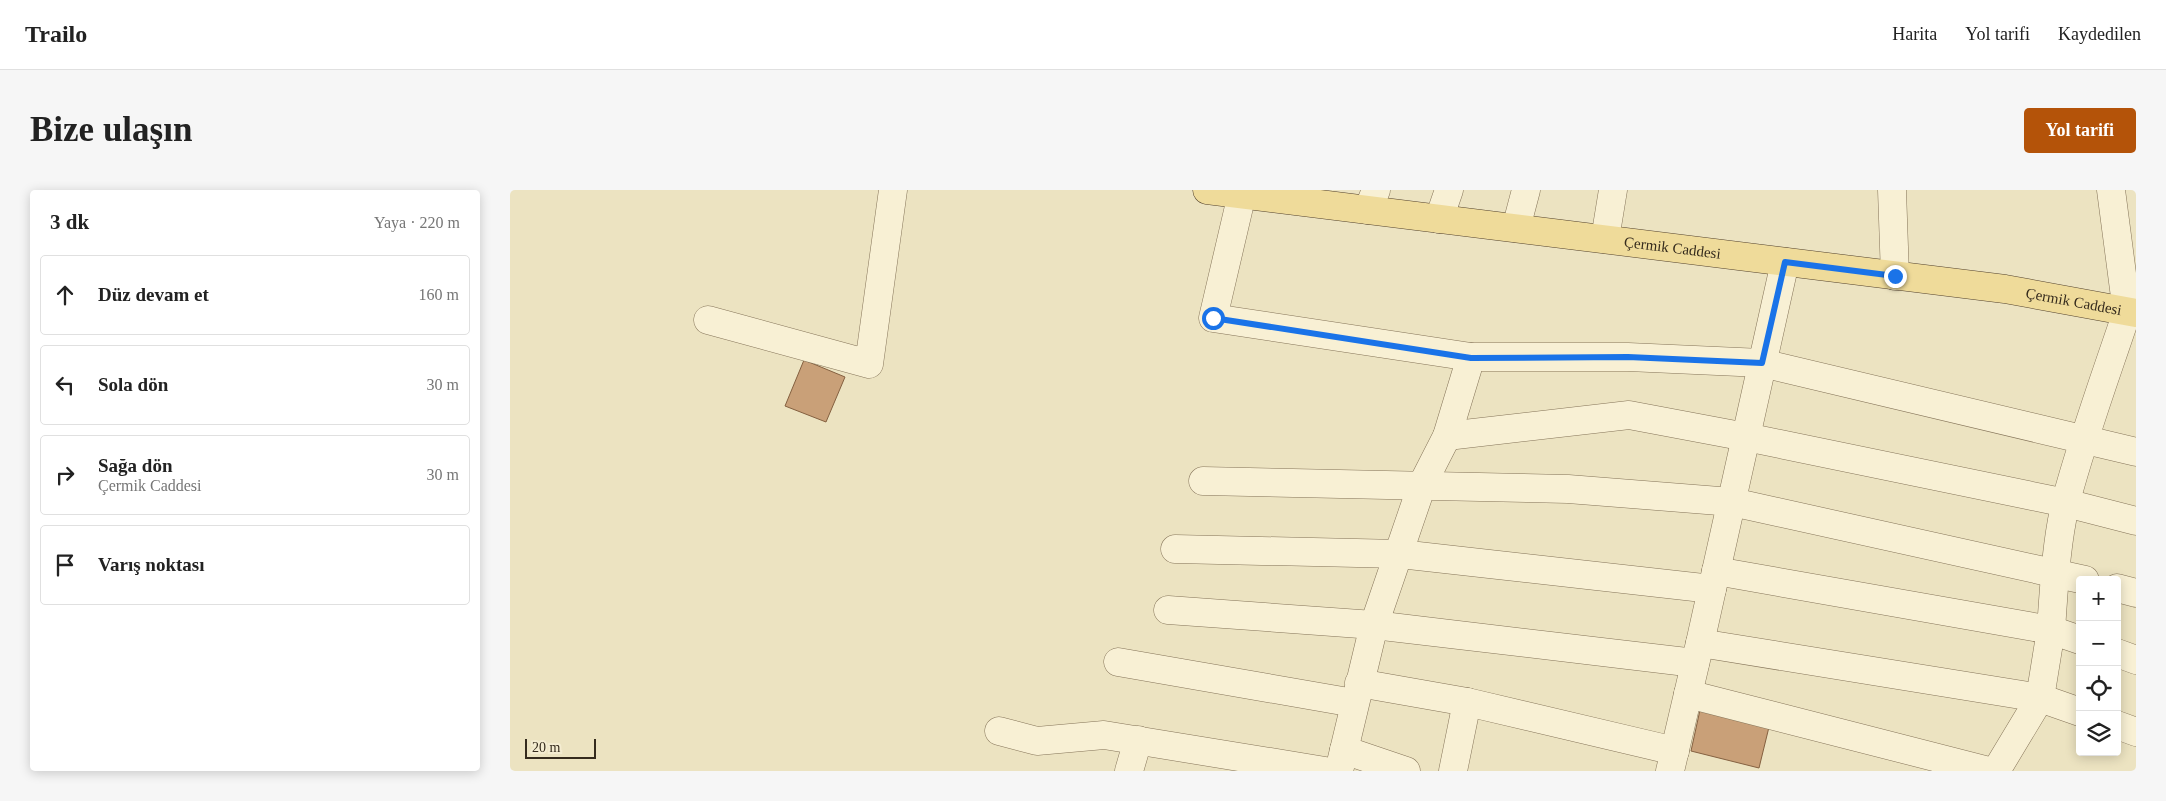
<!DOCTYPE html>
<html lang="tr">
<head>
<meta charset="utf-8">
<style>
  :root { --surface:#fff; --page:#f6f6f6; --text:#222; --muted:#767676; --line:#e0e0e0; --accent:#b45309 }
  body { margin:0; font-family:Georgia,serif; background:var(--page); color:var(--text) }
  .controls { position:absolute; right:15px; bottom:15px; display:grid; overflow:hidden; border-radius:5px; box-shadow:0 2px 12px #0003 }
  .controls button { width:45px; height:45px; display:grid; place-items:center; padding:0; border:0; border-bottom:1px solid var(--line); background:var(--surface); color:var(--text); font:25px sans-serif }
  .scale { position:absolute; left:15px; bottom:12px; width:71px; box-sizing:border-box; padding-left:5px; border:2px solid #352b1d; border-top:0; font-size:14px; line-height:18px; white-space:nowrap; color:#352b1d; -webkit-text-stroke:4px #f4ecd1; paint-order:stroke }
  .stop { position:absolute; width:15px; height:15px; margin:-11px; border:4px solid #1a73e8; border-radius:50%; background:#fff }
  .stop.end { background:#1a73e8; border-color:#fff; box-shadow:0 1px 5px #0008 }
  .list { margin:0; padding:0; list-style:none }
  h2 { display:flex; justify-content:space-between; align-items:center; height:65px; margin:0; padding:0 20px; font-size:21px }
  h2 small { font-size:16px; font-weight:400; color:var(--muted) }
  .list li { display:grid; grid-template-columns:32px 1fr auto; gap:15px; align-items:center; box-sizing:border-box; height:80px; margin:0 10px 10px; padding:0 10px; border:1px solid var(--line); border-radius:5px }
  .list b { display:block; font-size:19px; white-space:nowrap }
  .list p { margin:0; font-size:16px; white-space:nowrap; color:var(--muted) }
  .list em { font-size:16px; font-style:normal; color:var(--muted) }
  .icon { flex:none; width:28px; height:28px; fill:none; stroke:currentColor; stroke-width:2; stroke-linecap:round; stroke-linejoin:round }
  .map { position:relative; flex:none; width:1626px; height:581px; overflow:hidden; border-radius:5px }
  header { display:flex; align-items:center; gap:30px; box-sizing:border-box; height:70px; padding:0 25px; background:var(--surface); border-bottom:1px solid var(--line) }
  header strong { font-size:24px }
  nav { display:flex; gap:28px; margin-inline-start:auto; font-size:18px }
  .intro { display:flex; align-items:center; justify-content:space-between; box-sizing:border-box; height:120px; padding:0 30px }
  h1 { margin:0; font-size:35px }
  .button { padding:12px 22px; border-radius:5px; background:var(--accent); color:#fff; font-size:18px; font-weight:700 }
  main { display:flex; gap:30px; padding:0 30px }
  aside { flex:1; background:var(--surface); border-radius:5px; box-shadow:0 2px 12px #0003 }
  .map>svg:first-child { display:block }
</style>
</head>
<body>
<header>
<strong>Trailo</strong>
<nav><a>Harita</a><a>Yol tarifi</a><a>Kaydedilen</a></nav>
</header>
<div class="intro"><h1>Bize ulaşın</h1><a class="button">Yol tarifi</a></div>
<main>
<aside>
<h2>3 dk<small>Yaya · 220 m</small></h2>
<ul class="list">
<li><svg class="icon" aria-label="ahead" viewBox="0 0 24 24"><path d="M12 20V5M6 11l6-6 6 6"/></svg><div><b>Düz devam et</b></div><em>160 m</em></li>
<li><svg class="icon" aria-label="left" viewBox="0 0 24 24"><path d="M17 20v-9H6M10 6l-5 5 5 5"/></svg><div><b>Sola dön</b></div><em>30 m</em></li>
<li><svg class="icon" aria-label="right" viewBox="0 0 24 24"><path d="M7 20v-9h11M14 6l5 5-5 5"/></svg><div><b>Sağa dön</b><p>Çermik Caddesi</p></div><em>30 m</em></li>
<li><svg class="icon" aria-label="arrive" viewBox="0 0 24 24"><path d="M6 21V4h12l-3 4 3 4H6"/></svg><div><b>Varış noktası</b></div></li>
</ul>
</aside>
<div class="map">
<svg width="1626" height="581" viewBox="0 0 1626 581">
  <rect width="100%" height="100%" fill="#ece3c1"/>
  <!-- building -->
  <g fill="#c9a078" stroke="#846040">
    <path d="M294,170L335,187L316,232L275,216Z"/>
    <path d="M1190,520L1259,537L1249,578L1181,561Z"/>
  </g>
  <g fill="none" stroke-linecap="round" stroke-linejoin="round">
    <defs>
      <g id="minor">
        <path d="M1382,0L1385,86"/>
        <path d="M1601,0L1617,122"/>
        <path d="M732,4L703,128L961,167H1118L1252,173L1626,262"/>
        <path d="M858,20L866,0"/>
        <path d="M929,29L939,0"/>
        <path d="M1006,38L1016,0"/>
        <path d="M1095,49L1103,0"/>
        <path d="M198,130L359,174L383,0"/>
        <path d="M937,246L1119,225L1236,247L1556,313L1626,331"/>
        <path d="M693,291L1058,299L1222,312L1575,390"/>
        <path d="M665,359L890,364L1202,399"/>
        <path d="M1206,381L1541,440C1544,398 1546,353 1556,311C1573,247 1596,185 1617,122L1626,106"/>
        <path d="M1607,398L1626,403"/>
        <path d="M658,420L864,435L1185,473"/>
        <path d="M1190,453L1530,508L1570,522"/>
        <path d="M1607,463L1626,470"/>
        <path d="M608,472L844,513"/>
        <path d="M849,493L957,512L1165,561"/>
        <path d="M1178,504L1479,581"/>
        <path d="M1607,535L1626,542"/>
        <path d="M489,541L527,551L594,545L815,581"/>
        <path d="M834,560L896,581"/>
        <path d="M619,581L628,550"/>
        <path d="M829,581L864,435L912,295L937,246L961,167"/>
        <path d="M943,581L957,512"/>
        <path d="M1160,581L1190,453L1275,72"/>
        <path d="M1486,581L1530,508L1541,440L1570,450"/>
      </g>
      <g id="major">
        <path id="s1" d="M697,0L1495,99L1626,123"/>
      </g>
    </defs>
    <!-- minor casing -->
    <use href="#minor" stroke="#857459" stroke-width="29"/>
    <!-- major casing -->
    <use href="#major" stroke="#53422e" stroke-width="29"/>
    <!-- minor -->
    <use href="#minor" stroke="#f8f0d4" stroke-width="28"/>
    <!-- major -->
    <use href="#major" stroke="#efdb9a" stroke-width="28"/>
  </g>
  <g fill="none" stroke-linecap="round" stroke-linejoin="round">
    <!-- route -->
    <path stroke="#1a73e8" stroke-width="6" d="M703,128L961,168L1118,167L1252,173L1275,72L1385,86"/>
  </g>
  <g text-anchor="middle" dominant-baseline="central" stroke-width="4" stroke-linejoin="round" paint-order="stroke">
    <!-- street labels -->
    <g font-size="15" fill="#352b1d" stroke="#f4ecd1">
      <text stroke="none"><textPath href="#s1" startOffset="469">Çermik Caddesi</textPath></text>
      <text stroke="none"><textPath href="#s1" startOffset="874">Çermik Caddesi</textPath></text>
    </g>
  </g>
</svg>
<div class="controls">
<button>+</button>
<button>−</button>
<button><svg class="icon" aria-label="locate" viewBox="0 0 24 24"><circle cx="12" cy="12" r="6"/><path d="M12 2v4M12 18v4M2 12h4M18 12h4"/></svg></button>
<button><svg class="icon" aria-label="layers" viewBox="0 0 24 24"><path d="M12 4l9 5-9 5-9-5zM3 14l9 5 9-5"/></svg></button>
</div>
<div class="scale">20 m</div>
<div class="stop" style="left:703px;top:128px"></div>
<div class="stop end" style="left:1385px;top:86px"></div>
</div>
</main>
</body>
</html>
